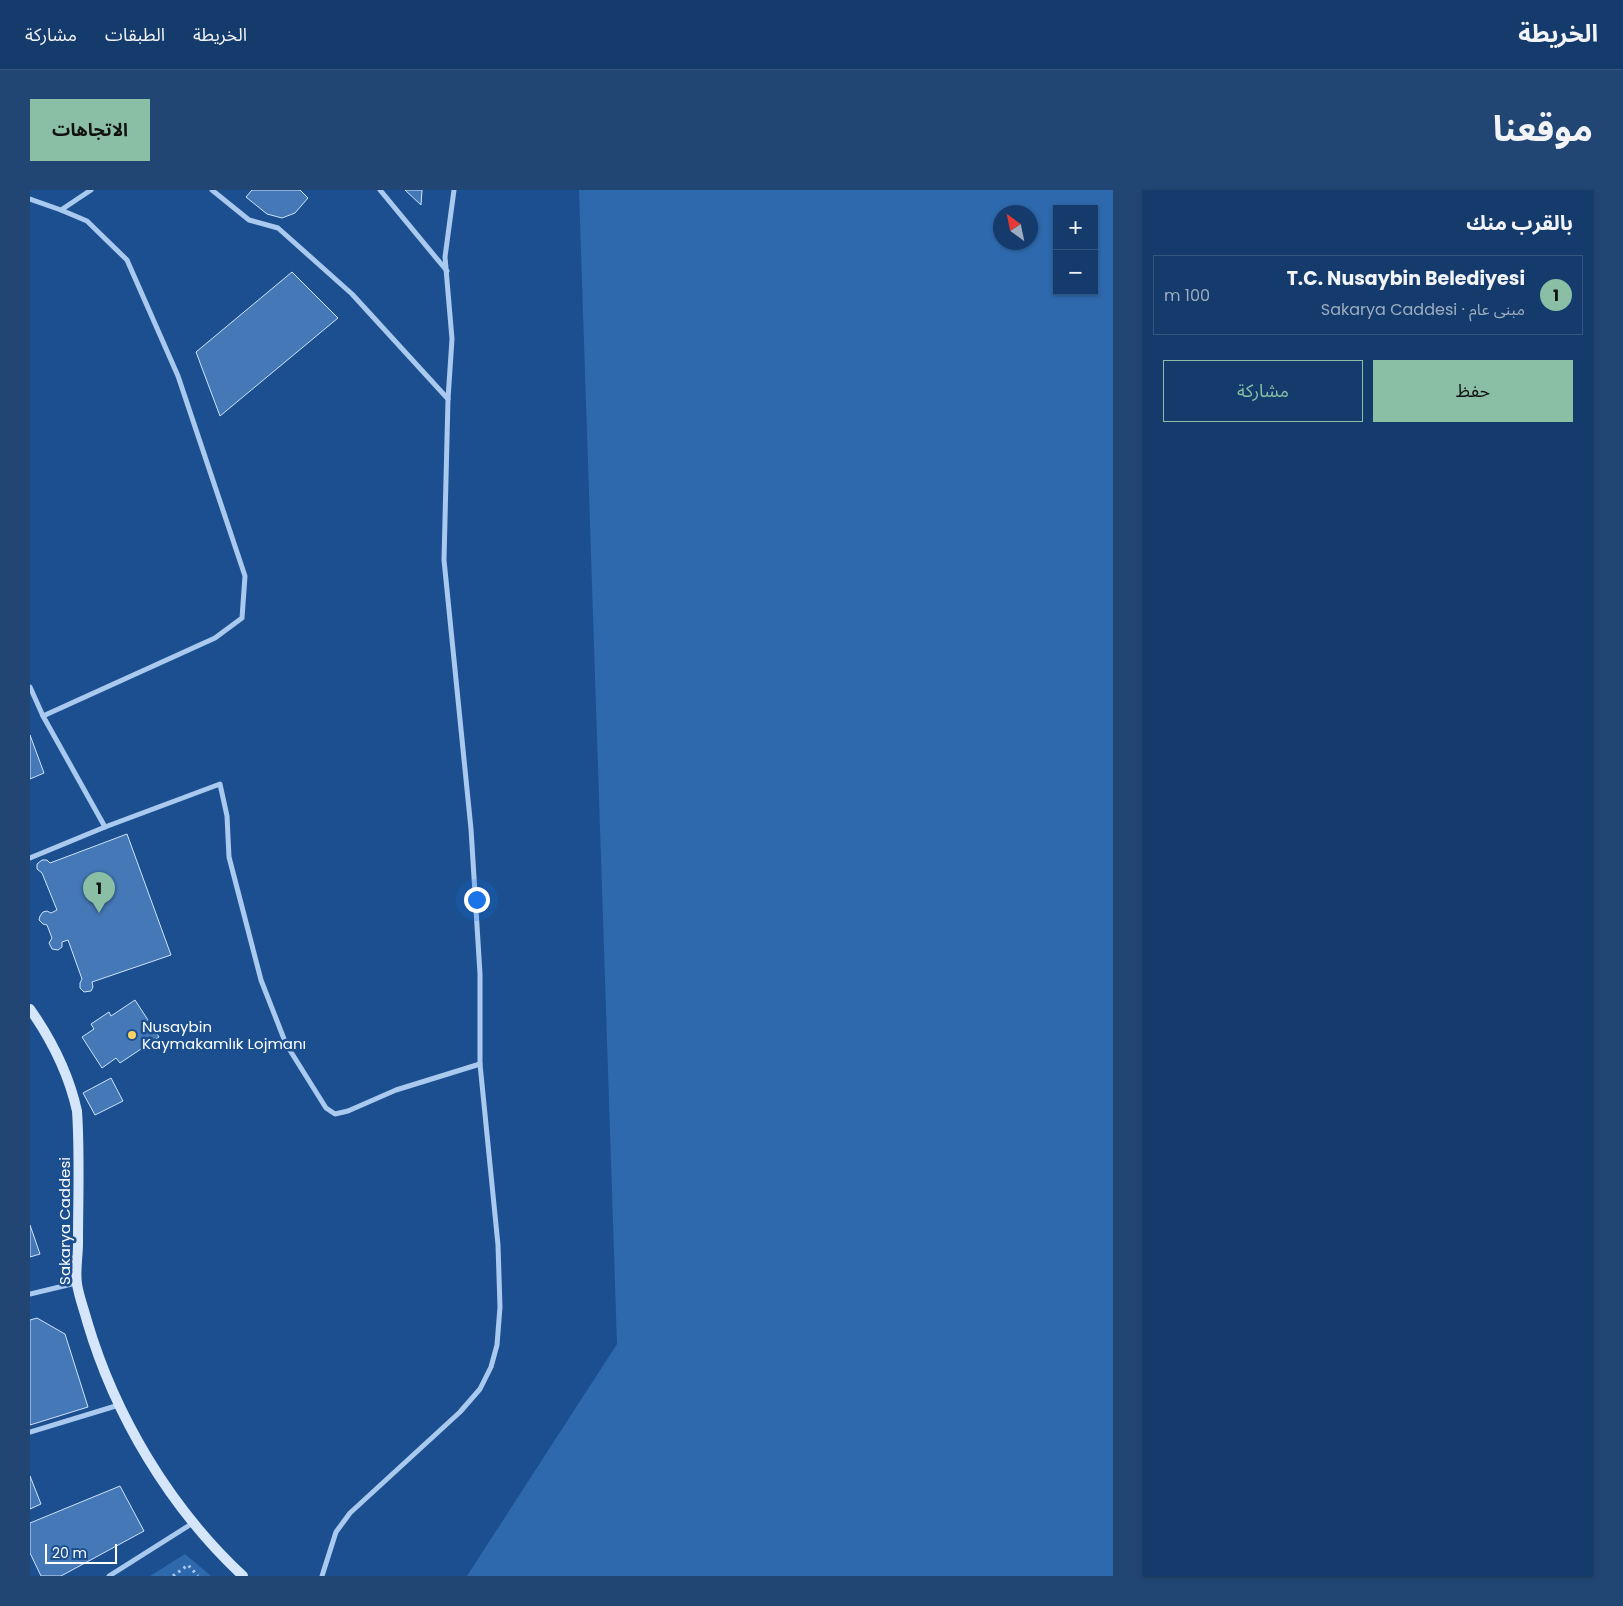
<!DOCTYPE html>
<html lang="ar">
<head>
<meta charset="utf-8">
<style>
  :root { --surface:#143b6b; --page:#214673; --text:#f1f3f6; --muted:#9dadc1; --line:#33557e; --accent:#8abfa5 }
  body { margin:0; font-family:Poppins,"Noto Sans Arabic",sans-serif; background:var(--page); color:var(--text); direction:rtl }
  .controls { position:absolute; right:15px; top:15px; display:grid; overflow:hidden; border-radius:0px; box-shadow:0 1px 4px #0004 }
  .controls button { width:45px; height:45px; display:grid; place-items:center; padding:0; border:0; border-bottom:1px solid var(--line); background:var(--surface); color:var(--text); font:25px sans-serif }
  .compass { position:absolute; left:963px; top:15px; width:45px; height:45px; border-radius:50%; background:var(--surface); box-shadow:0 1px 4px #0004; rotate:327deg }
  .scale { position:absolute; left:15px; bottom:12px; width:72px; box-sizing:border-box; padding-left:5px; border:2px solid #fff; border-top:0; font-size:14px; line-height:18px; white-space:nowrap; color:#fff; -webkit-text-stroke:4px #1b4f8f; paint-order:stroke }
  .you { position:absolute; left:446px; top:709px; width:18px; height:18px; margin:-12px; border:4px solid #fff; border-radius:50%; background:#1a73e8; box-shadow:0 0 0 8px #1a73e833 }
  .badge { display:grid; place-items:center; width:32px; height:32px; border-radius:50%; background:var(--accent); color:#111; font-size:16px; font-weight:700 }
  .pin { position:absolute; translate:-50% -41px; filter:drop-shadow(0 1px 2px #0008) }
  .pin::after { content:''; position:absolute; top:26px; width:18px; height:15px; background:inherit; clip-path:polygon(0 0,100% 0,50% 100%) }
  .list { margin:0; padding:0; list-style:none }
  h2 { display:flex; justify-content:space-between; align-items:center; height:65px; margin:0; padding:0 20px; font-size:21px }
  h2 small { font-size:16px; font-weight:400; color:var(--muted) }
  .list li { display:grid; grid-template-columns:32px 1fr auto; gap:15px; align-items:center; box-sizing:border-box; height:80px; margin:0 10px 10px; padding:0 10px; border:1px solid var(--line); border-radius:0px }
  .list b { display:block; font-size:19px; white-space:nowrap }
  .list p { margin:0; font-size:16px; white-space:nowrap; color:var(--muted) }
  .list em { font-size:16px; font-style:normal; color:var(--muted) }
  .actions { display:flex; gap:10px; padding:15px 20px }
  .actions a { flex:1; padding:11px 0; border:1px solid var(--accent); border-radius:0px; text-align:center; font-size:18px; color:var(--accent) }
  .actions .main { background:var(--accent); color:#111 }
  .map { position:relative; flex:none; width:1083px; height:1386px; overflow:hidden; direction:ltr; border-radius:0px }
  header { display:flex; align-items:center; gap:30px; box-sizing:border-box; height:70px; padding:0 25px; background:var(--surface); border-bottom:1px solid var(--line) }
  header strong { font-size:24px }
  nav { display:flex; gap:28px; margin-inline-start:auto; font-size:18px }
  .intro { display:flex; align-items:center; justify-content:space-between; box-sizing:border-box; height:120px; padding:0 30px }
  h1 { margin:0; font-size:35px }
  .button { padding:12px 22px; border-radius:0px; background:var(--accent); color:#111; font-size:18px; font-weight:700 }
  main { display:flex; gap:30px; padding:0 30px }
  aside { flex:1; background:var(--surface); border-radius:0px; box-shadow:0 1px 4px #0004 }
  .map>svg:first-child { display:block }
</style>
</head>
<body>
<header>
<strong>الخريطة</strong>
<nav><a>الخريطة</a><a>الطبقات</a><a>مشاركة</a></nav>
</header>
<div class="intro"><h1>موقعنا</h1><a class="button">الاتجاهات</a></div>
<main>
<aside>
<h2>بالقرب منك<small></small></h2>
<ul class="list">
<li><span class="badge">1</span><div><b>T.C. Nusaybin Belediyesi</b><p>مبنى عام · Sakarya Caddesi</p></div><em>100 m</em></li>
</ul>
<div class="actions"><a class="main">حفظ</a><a>مشاركة</a></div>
</aside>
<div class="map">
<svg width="1083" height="1386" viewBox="0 0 1083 1386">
  <rect width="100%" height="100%" fill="#1b4f8f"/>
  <!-- green -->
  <g fill="#2e69ad" fill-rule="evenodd">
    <path d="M549,0H1083V1386H437L587,1154ZM1027,19H1064V101H1027ZM971,22H1001V52H971Z"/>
    <path d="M155,1364L181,1386H120Z"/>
  </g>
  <!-- building -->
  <g fill="#4478b7" stroke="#cfe3fa">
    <path d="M222,0H270L278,8L265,23L252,28L237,24L216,7Z"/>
    <path d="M375,0H392L391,15Z"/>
    <path d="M262,82L308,128L190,226L166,162Z"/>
    <path d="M0,545L14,583L0,589Z"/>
    <path d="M97,644L141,765L62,792L63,797L61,801L54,802L50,798V793L52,789L38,750L32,752V757L28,760L22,759L19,753L22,748L17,735L13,734L9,730L10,726L13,722L17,721L21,723L27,720L12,683L7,679V674L12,670H17L20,673Z"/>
    <path d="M105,810L129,847L90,873L86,868L72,878L52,847L64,839L61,834L79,822L81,826Z"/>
    <path d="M81,888L93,911L65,925L53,903Z"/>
    <path d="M0,1035L10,1064L0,1067Z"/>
    <path d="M7,1128L35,1144L58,1217L0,1235V1130Z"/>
    <path d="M0,1286L11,1314L0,1319Z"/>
    <path d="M90,1296L114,1341L31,1386H11L0,1363V1333Z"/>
  </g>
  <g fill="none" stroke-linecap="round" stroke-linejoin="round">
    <!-- path -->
    <path stroke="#a9c9ee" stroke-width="3" stroke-dasharray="2.5 4" stroke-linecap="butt" d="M143,1386L158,1375L168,1386"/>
    <!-- street -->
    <g stroke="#a9c9ee" stroke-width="5">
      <path d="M182,0L219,30L248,38L322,104L418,209"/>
      <path d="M350,0L417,81"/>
      <path d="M0,9L31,20L61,0"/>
      <path d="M0,497L13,526L75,637"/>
      <path d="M13,526L185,448L212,428L215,386L148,186L97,70L57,31L31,20"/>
      <path d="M0,668L75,637L190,594L197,626L199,667L231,790L256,854L296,918L305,924L318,921L366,900L450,874"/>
      <path d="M0,1104L46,1093"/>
      <path d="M0,1242L89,1215"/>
      <path d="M79,1386L163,1333"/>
      <path d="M292,1386L306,1342L320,1323L430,1222L450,1199L461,1177L467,1155L470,1117L468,1055L450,874V784L441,639L414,370L418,209L422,149L415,67L424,0"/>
    </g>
    <!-- secondary -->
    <path stroke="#d6e6fa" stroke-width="10" d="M0,819C21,849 39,885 47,921C50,964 48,1009 48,1053C48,1066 45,1081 47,1094C49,1107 54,1119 57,1131C85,1226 140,1318 213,1386"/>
  </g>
  <!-- markers -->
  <circle fill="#ffd166" stroke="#1b4f8f" stroke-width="2" cx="102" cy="845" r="5"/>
  <g text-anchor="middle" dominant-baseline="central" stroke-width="5" stroke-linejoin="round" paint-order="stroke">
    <!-- poi labels -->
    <g font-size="15" fill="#fff" stroke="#1b4f8f" text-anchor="start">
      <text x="112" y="836">Nusaybin<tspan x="112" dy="17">Kaymakamlık Lojmanı</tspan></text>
    </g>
    <!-- street labels -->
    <g font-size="15" fill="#fff" stroke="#1b4f8f">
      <text transform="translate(34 1031) rotate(-90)">Sakarya Caddesi</text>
    </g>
  </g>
</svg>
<div class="controls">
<button>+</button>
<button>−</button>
</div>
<svg class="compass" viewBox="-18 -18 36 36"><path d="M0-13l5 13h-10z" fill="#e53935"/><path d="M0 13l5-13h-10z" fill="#9dadc1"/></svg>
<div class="scale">20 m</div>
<div class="you"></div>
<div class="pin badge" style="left:69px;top:723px">1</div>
</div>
</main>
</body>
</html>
